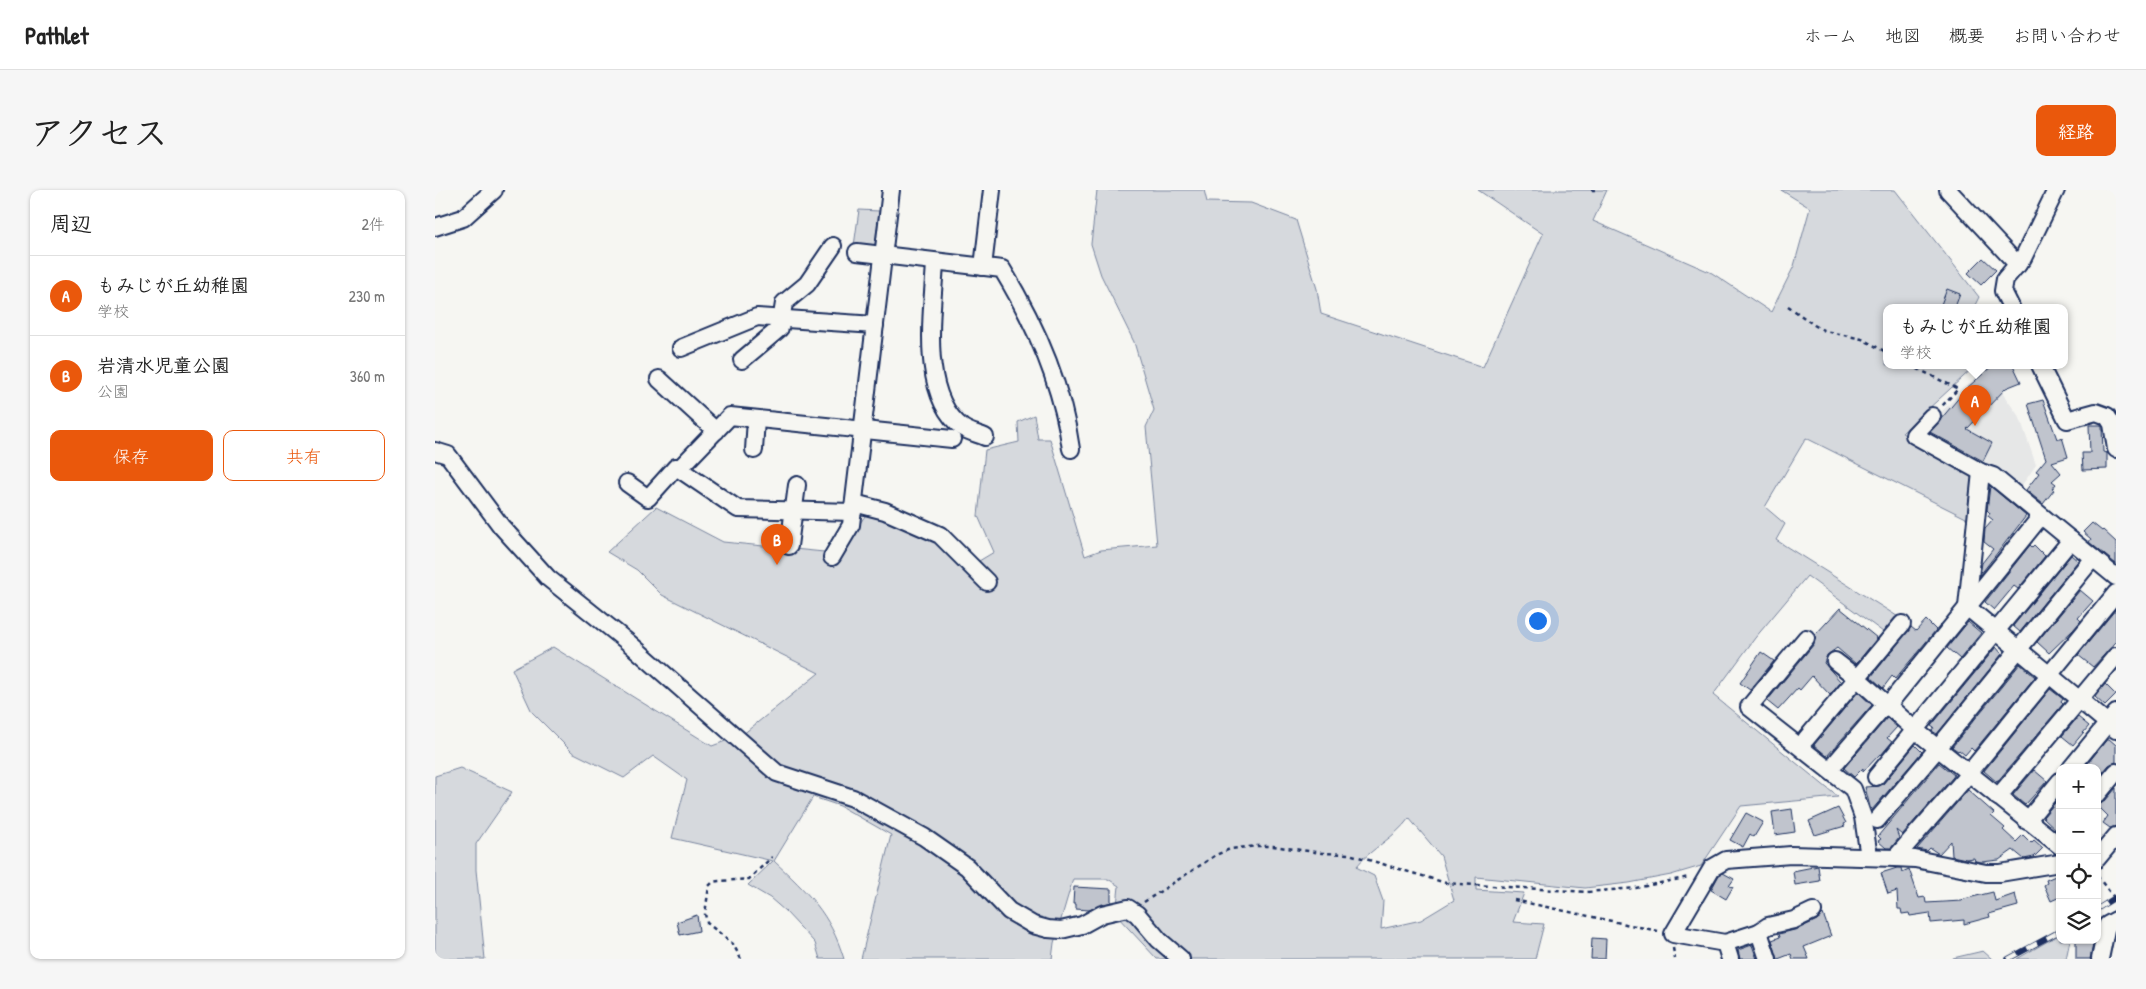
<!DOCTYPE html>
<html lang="ja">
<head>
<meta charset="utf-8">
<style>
  :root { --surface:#fff; --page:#f6f6f6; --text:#222; --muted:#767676; --line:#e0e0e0; --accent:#ea580c }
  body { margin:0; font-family:"Patrick Hand","Klee One",sans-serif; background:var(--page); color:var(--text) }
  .controls { position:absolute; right:15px; bottom:15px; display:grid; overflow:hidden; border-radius:10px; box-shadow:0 1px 4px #0004 }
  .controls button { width:45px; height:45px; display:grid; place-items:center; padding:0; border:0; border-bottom:1px solid var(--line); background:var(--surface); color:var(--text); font:25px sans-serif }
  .you { position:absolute; left:1102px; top:430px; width:18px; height:18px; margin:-12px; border:4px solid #fff; border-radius:50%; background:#1a73e8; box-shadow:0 0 0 8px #1a73e833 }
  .badge { display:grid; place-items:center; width:32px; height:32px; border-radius:50%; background:var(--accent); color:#fff; font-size:16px; font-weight:700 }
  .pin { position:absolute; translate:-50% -41px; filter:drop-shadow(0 1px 2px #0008) }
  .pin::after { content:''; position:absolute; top:26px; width:18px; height:15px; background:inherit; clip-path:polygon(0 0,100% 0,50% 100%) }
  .popup { position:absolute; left:1448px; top:114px; width:185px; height:65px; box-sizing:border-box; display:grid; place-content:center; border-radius:10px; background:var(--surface); filter:drop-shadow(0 1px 4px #0005); font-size:16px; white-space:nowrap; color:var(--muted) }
  .popup b { font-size:19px; color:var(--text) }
  .popup::after { content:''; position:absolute; left:50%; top:100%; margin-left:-10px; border:10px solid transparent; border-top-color:var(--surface) }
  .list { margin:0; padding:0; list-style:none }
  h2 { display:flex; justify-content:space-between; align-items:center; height:65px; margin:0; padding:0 20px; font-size:21px }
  h2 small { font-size:16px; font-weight:400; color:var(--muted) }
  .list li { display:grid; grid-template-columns:32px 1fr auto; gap:15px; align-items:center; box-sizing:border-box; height:80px; padding:0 20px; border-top:1px solid var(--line) }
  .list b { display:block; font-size:19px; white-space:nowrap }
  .list p { margin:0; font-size:16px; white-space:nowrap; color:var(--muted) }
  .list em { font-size:16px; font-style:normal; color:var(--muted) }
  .actions { display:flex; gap:10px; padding:15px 20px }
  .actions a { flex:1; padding:11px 0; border:1px solid var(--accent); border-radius:10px; text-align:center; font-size:18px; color:var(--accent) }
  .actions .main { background:var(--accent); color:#fff }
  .icon { flex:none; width:28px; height:28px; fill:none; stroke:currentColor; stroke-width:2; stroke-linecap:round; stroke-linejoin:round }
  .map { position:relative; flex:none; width:1681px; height:769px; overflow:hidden; border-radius:10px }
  header { display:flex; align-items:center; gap:30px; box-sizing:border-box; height:70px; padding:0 25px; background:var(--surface); border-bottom:1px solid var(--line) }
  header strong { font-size:24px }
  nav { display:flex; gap:28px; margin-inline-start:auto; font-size:18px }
  .intro { display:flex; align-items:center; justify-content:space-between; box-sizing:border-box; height:120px; padding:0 30px }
  h1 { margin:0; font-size:35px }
  .button { padding:12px 22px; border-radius:10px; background:var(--accent); color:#fff; font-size:18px; font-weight:700 }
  main { display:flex; gap:30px; padding:0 30px }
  aside { flex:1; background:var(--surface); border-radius:10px; box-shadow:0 1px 4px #0004 }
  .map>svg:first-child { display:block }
</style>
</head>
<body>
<header>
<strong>Pathlet</strong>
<nav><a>ホーム</a><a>地図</a><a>概要</a><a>お問い合わせ</a></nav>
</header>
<div class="intro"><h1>アクセス</h1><a class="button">経路</a></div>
<main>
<aside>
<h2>周辺<small>2件</small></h2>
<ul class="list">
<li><span class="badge">A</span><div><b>もみじが丘幼稚園</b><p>学校</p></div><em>230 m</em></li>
<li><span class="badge">B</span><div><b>岩清水児童公園</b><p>公園</p></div><em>360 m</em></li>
</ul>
<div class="actions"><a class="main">保存</a><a>共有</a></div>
</aside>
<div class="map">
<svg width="1681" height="769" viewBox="0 0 1681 769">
  <rect width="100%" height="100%" fill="#f6f6f2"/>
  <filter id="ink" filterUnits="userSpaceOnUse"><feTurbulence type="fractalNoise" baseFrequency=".02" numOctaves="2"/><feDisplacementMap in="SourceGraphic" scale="10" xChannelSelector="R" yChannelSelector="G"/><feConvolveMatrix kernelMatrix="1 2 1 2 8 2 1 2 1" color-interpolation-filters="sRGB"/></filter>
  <g filter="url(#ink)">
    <!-- built -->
    <path fill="#e6e7e7" d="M1551,176L1561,185L1568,204L1585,228L1601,275L1583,301L1485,244Z"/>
    <!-- green -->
    <g fill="#d6d9dd" stroke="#78849e" fill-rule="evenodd">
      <path d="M662,0H769L772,12L816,13L861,30L882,99L886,124L1048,177L1108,44L1043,0H1172L1158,31L1277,83L1336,122L1359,76L1375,18L1346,0H1460L1544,107L1539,117H1451V175H1536L1539,177L1467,243L1530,279L1540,291L1533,329L1371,248L1330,317L1350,334L1341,350L1465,428L1448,442L1372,386L1320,448L1278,505L1403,607L1306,616L1266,676L1236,685L1194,693L1150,698L1041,687V700L1089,703L1078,732L1109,734L1100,769H722L681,725L684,696L673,689H638L619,753L617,769H426L456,645L405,616L378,607L339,671C373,703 395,723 409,769H385L380,753L350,721L335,708L313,695L338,671L237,648L252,590L218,566L189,588L137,562L97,522L77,479L118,457L277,556L307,545L384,483L227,405L202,380L172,362L221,317L288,352L389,362L399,372L432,323L460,331L504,352L548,399L558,386L544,371L559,362L543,326L550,260L584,252L583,232L599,225L603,249H615L650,366L666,360L722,355L711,237L719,220L699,152L666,85L656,54ZM974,628L1006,666L1019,710L986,730L946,739L948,711L939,686L921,677C936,658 960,648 974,628Z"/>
      <path d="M424,20L444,21L440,54L437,57L419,56Z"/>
      <path d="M25,578L77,602L41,654V680L50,769H0V586Z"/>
      <path d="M1625,744V750H1635L1631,769H1582Z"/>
      <path d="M1548,761L1557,769H1518V768Z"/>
    </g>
    <!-- building -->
    <g fill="#c0c4cd" stroke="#1b2f5e">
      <path d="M1548,68L1561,80L1546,95L1533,83Z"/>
      <path d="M1512,99L1525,104L1520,117H1505Z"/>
      <path d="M1558,175H1578L1586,192L1571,198L1532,239L1557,253L1548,271L1495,242L1532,198Z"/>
      <path d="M1608,210L1622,249L1627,247L1633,267L1617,272L1626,283L1617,291L1621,294L1617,299L1619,300L1608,314L1591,300L1604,283L1601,281L1611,269L1593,214Z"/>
      <path d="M1654,235H1666L1667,237L1668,262L1672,263V279L1648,280L1647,263H1655Z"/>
      <path d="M1555,296L1591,326L1545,385L1547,373L1558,359L1549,352L1550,339L1558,330L1553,326L1555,323L1552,320Z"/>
      <path d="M1657,333L1667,341L1668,340L1681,352V374L1654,352L1656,349L1648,342Z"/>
      <path d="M1595,355L1597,357L1599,355L1610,366L1583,399L1579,396L1559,420L1550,412Z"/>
      <path d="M1636,365L1643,371L1585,442L1578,436Z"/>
      <path d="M1645,400L1658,411L1643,428L1646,431L1638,440L1614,463L1602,452Z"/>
      <path d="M1405,418L1442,448L1421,474L1402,458L1392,465L1389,473L1406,492L1395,505L1377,486L1365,500L1363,498L1343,520L1332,511L1379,454L1380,445Z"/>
      <path d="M1681,419V452L1658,477L1643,465Z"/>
      <path d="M1491,430L1501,440L1460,489L1457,486L1448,498L1436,487L1476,437L1481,441Z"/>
      <path d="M1533,432L1546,443L1525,469L1512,458Z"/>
      <path d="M1561,457L1567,464L1502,544L1497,541L1499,538L1496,536Z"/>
      <path d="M1326,462L1339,471L1315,500L1305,493Z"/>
      <path d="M1585,474L1600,487L1539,561L1536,558L1530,565L1524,560L1523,561L1517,557Z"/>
      <path d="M1670,494L1681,505L1670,516L1660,507Z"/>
      <path d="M1615,499L1628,509L1626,512L1628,514L1562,592L1549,581Z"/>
      <path d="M1423,502L1437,515L1392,566L1379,555Z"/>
      <path d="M1643,527L1654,536L1638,555L1627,546Z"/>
      <path d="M1452,528L1462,537L1452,548L1457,552L1446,565L1445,564L1428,582V578L1419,587L1409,578Z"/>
      <path d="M1673,548L1681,555V572L1674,575L1662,589V578H1649Z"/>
      <path d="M1480,555L1487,562L1436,621L1430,597L1444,596L1448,594Z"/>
      <path d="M1504,573L1519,585L1518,587L1467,645L1461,640L1464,648L1456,658H1451L1443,651L1446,649L1443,646Z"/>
      <path d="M1599,580L1612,591L1590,615L1578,605Z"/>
      <path d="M1681,598V636L1675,638L1668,633L1673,626L1662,615L1670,611Z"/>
      <path d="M1533,600L1559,623L1556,626L1570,638L1568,640L1581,652L1588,645L1596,653L1599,650L1608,658L1599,667L1589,669L1578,660L1564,670L1547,672L1540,671L1539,668L1531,669L1517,666L1516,651L1504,664L1495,658L1492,661L1482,659Z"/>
      <path d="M1625,607V643L1608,627Z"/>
      <path d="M1403,618L1411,633L1409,634L1410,636L1380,645L1374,631Z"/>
      <path d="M1357,619L1360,642L1340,645L1337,622Z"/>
      <path d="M1311,623L1328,632L1319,647L1315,644L1308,657L1295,650Z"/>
      <path d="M1383,676L1385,691L1360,695L1358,681Z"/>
      <path d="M1462,678H1466L1467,682L1474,679L1484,708L1490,707L1491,713L1527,711L1529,709L1558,702L1560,711L1580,704L1583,716L1554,724L1555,727L1529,734V730L1496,733L1495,723L1475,726L1474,723L1467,724L1466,719H1463L1462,701L1453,704L1446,683Z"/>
      <path d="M1288,683L1299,689L1294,696L1298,697L1291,709L1276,700L1284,685Z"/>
      <path d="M1625,684V707L1616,711L1609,695L1612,693L1611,690Z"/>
      <path d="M639,697L676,699V712L654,720L641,719V714H638Z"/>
      <path d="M1388,724L1396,746L1369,757L1374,769H1358L1356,764L1343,769L1337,750L1345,747L1344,744L1363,739L1382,730Z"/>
      <path d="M262,725L264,741L245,745L242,732Z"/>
      <path d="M1157,748L1171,749L1170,769H1156Z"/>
      <path d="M1641,750H1659L1655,769H1641Z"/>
      <path d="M1317,755L1322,769H1305L1303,760Z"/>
    </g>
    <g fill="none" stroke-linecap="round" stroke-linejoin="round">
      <defs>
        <g id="minor">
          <path d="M1513,0L1583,75"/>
          <path d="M0,37L28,28L59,0"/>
          <path d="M422,62L567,79C601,135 627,194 636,259"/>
          <path d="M500,72C498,120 483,205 528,238C534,242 543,244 550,247"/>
          <path d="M548,77L557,0"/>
          <path d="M1576,117L1568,101L1570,89L1588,68L1621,0"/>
          <path d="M246,158L322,127L440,135"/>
          <path d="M307,170L345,138L349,113L372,94L398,56"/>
          <path d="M1605,175L1632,230L1661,222L1672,226L1677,234L1681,259"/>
          <path d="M224,189L281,241"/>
          <path d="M1497,226L1479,245L1546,282L1558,286L1681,387"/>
          <path d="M319,260L321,229"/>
          <path d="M0,261L13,265L66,336L113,388L194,453L342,583L418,608L489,647L532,677L574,721L598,735L613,739L626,740L647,735L667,724L693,718L702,724L724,750L746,769"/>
          <path d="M1546,282L1532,417L1681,540"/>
          <path d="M192,293L213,308L241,277L244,279"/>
          <path d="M419,313L450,321L505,345L552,392"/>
          <path d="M418,322L303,319L244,279L295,226L517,249"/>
          <path d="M354,356L362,295"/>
          <path d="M397,367L416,335L456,0"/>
          <path d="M1371,448L1314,517L1418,599L1428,627L1434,667"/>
          <path d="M1400,471L1422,488L1467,434"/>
          <path d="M1453,515L1606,326"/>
          <path d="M1371,549L1422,488L1480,540L1625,656"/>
          <path d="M1402,571L1450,515"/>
          <path d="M1636,578L1681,523"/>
          <path d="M1441,587L1636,350"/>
          <path d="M1662,605L1681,582"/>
          <path d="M1563,607L1681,466"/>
          <path d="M1442,630L1503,558L1658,368"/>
          <path d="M1592,631L1625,591"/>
          <path d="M1460,668L1526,593L1681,403"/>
          <path d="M1662,669L1681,646"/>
          <path d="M1324,742L1333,736L1359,730L1378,721"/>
          <path d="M1290,753L1324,742L1333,769"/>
          <path d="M1295,769L1290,753L1238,744L1277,678L1291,670L1356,665L1460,668L1480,669L1551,683H1565L1625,673"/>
          <path d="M1665,769L1672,735L1681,730"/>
        </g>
      </defs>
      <!-- minor casing -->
      <use href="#minor" stroke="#1b2f5e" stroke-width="20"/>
      <!-- path -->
      <g stroke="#1b2f5e" stroke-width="2.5" stroke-dasharray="4 4" stroke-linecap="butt">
        <path d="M1156,0H1160"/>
        <path d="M1353,116L1379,135L1390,141L1427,149L1451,162"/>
        <path d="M1475,175L1523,199L1507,216"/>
        <path d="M1662,686L1681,710"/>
        <path d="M1079,710L1223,741"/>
        <path d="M709,712L781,665L795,659L822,656H838L887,663L914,664L1011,693L1152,702L1201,698L1254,687"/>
        <path d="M1238,758L1240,769"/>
        <path d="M306,769L298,754L272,733L270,724L274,696L278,692L284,691L314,689L337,667"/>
      </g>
      <!-- minor -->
      <use href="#minor" stroke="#f6f6f2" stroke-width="16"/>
      <defs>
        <g id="rail">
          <path d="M1662,719L1681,707"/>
          <path d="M1573,769L1625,741"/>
        </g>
      </defs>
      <!-- rail casing -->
      <use href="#rail" stroke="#1b2f5e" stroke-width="5.5"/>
      <!-- rail -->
      <use href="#rail" stroke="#f6f6f2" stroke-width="4" stroke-dasharray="11" stroke-linecap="butt"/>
    </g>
  </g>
</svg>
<div class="controls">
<button>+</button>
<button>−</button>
<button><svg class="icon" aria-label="locate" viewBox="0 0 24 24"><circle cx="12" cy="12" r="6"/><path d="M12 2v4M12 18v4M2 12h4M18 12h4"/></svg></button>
<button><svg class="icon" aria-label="layers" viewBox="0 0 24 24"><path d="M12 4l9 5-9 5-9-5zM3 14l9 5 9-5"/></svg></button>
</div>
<div class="you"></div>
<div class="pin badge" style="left:1540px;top:236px">A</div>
<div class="popup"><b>もみじが丘幼稚園</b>学校</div>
<div class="pin badge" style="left:342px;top:375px">B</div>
</div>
</main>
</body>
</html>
